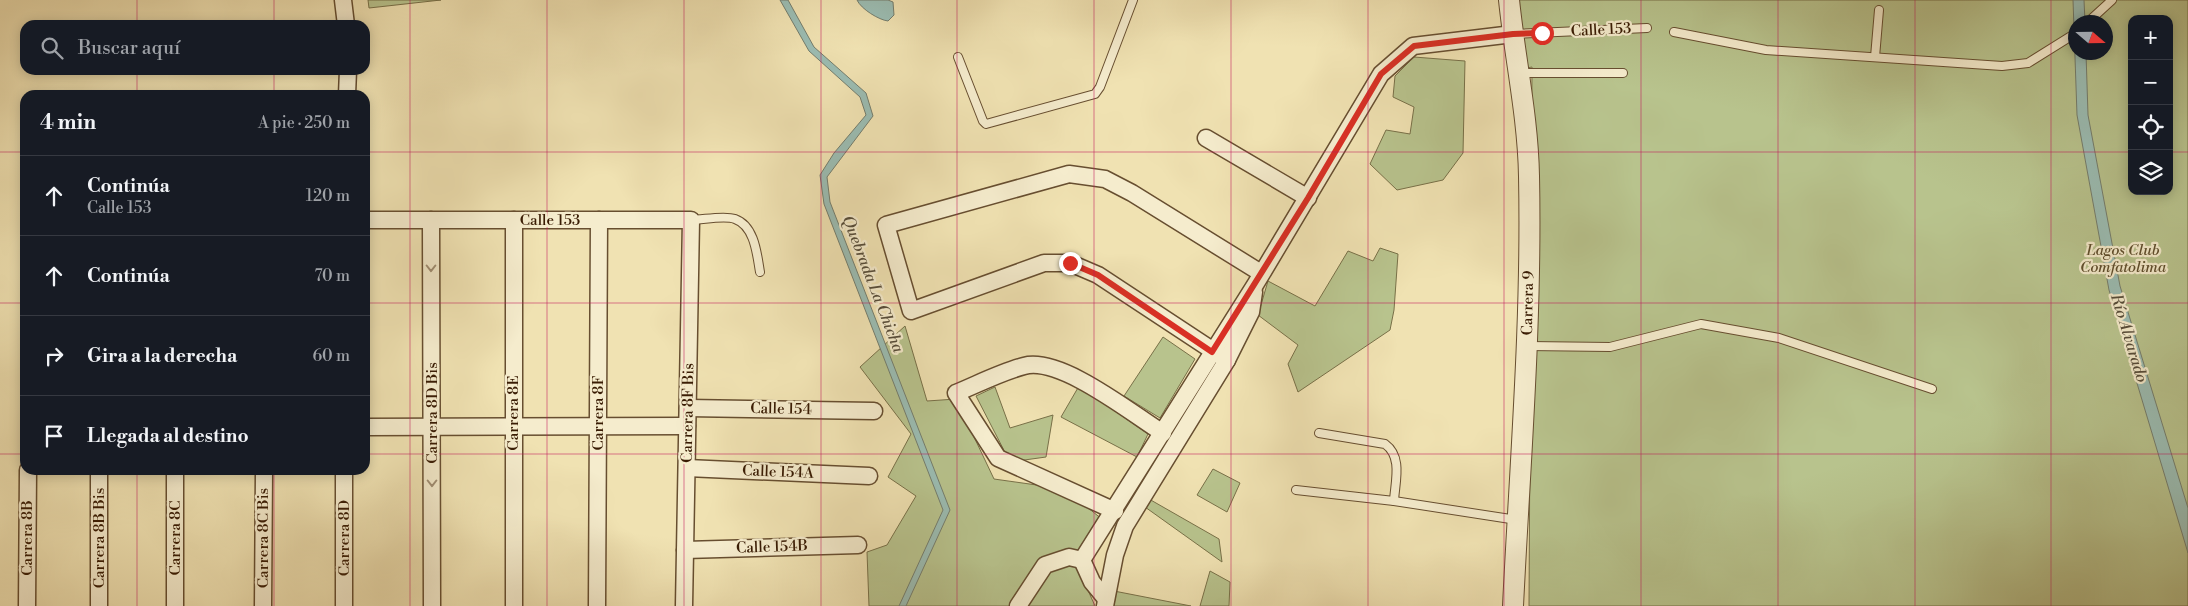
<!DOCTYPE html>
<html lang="es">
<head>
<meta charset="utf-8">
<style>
  :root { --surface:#171b24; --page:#20242c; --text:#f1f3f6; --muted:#9ea1a6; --line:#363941 }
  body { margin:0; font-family:"Libre Bodoni",serif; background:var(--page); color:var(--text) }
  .controls { position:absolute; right:15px; top:15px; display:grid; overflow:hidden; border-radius:10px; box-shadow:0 2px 12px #0003 }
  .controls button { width:45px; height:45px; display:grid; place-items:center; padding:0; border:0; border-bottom:1px solid var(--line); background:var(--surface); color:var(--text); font:25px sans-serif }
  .compass { position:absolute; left:2068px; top:15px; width:45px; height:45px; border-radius:50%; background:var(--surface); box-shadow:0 2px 12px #0003; rotate:110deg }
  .stop { position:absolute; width:15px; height:15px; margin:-11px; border:4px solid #d93025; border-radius:50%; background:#fff }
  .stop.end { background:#d93025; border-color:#fff; box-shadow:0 1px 5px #0008 }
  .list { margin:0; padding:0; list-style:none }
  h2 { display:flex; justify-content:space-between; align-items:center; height:65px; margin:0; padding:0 20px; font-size:21px }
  h2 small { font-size:16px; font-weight:400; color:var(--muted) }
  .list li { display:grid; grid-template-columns:32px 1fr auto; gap:15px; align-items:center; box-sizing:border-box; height:80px; padding:0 20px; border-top:1px solid var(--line) }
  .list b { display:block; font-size:19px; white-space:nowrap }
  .list p { margin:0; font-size:16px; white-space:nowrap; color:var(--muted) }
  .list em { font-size:16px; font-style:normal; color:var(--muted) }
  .icon { flex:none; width:28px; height:28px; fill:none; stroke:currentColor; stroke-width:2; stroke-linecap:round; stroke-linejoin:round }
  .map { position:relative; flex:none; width:2188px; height:606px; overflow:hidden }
  .search { position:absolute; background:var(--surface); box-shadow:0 2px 12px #0003; left:20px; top:20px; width:350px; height:55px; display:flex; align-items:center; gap:12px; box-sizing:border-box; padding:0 18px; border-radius:15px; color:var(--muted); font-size:19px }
  .panel { position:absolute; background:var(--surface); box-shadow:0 2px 12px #0003; left:20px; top:90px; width:350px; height:385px; border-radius:15px }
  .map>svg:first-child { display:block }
</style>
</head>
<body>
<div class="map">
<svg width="2188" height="606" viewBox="0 0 2188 606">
  <rect width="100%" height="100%" fill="#f0e2b2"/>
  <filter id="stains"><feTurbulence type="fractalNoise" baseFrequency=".004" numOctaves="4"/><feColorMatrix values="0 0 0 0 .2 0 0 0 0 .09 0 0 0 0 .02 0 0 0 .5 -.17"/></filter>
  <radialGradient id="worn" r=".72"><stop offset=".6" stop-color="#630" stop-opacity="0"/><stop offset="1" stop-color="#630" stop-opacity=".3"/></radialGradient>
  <!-- green -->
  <g fill="#b8c38d" stroke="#787048" fill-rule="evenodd">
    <path d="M368,0H441L369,8Z"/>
    <path d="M1512,0H2188V606H1529L1532,67L1522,69ZM2132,19H2169V191H2132ZM2076,22H2106V52H2076Z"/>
    <path d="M1414,57L1465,61L1463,153L1443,180L1397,190L1370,164L1386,130L1410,134L1414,107L1393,97L1395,76Z"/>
    <path d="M1380,248L1398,254L1394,310L1390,330L1298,392L1288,364L1298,345L1258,315L1268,281L1315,306L1348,251L1373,261Z"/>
    <path d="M905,326L927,401L956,399L994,479L1065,489L1103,520L1079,570L1095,606H869L867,552L887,545L916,496L888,477L911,434L860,367Z"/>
    <path d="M1163,337L1195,359L1160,418L1124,396Z"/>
    <path d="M1079,386L1148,434L1137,457L1061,417Z"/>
    <path d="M995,387L1010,428L1053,415L1046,457L1010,462L976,396Z"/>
    <path d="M1213,469L1240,483L1227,512L1197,495Z"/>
    <path d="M1149,499L1219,539L1222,562L1145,507Z"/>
    <path d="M1210,571L1230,582L1229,606H1200Z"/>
    <path d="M1114,591L1191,606H1114Z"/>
  </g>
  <!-- water -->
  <g fill="#9bbdb3" stroke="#747d6d">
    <path d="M780,0H788L814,47L866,93L873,116L827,177L830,202L950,510L906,606H899L943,510L824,204L820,175L834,153L866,115L860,97L809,51Z"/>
    <path d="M857,0H888L893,2L894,15L888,21C879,20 861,9 857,0Z"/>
    <path d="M2073,0H2084L2085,22H2076V52L2086,53L2088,115L2120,286L2188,508V553L2109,290L2077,115Z"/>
  </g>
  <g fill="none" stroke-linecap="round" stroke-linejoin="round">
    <defs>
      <g id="service">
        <path d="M2088,22L2112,0"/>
        <path d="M1674,32L1766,50L2002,66L2028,63L2076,33"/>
        <path d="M1514,34L1647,28"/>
        <path d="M958,57L983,121L986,124L1095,94L1100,87L1133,0"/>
        <path d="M1875,57L1879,10"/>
        <path d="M1520,73H1623"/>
        <path d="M691,220C703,220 724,215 735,219C755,226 757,255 760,272"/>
        <path d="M1528,346L1610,347L1701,324L1779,338L1932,389"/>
        <path d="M1319,433L1385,444C1403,457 1395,482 1394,501"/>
        <path d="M1296,490L1394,501L1517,520"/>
      </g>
      <g id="minor">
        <path d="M343,0L346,25"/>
        <path d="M347,95L348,70"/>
        <path d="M1206,138L1308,198"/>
        <path d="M365,220H691L684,606"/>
        <path d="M431,220L432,606"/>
        <path d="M514,220V606"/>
        <path d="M1227,360L1098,275L1070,263H1044L911,311L886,225L1069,174L1105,179L1132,193L1261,273"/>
        <path d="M688,408L874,411"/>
        <path d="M365,427L687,426"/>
        <path d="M687,468L869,476"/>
        <path d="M99,470V606"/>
        <path d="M175,470V606"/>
        <path d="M344,470V606"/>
        <path d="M1115,511L998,458L956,393C978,384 1001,372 1024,366C1060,356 1131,413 1163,433"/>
        <path d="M685,550L858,545"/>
        <path d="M1082,560L1255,285L1381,74L1413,46L1513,34"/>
        <path d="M1082,560L1092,582L1106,599"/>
        <path d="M27,606L28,470"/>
        <path d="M263,606L264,470"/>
        <path d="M597,606L599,220"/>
        <path d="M1018,606L1045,565L1069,557L1082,560"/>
        <path d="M1105,606L1115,555L1125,526L1227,360L1251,312L1254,292"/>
      </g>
      <path id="tertiary" d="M1509,0C1515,59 1528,117 1529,176C1532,320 1520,463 1513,606"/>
    </defs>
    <!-- service casing -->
    <use href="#service" stroke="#674e30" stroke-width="10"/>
    <!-- minor casing -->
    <use href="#minor" stroke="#674e30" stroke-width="19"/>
    <!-- tertiary casing -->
    <use href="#tertiary" stroke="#674e30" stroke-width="22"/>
    <!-- service -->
    <use href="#service" stroke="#f5eccd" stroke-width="8"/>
    <!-- minor -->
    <use href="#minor" stroke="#f5eccd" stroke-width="16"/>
    <!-- tertiary -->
    <use href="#tertiary" stroke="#f5eccd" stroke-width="20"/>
  </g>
  <!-- one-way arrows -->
  <defs><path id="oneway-chevron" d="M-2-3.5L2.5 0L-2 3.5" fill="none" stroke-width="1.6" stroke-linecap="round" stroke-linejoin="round" transform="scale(1.25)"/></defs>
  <g stroke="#a08e73">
    <use href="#oneway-chevron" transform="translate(431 268) rotate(90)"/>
    <use href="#oneway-chevron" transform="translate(432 483) rotate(90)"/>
  </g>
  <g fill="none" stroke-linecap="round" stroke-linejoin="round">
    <!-- route -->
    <path stroke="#d93025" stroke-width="6" d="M1070,263L1098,275L1212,352L1308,198L1381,74L1414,46L1513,34L1542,33"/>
  </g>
  <!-- grid -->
  <path fill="none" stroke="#c2185b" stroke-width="1" stroke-opacity="0.55" d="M137,0V25M274,0V25M410,0V606M547,0V606M684,0V606M821,0V606M957,0V606M1094,0V606M1231,0V606M1368,0V606M1504,0V606M1641,0V606M1778,0V606M1915,0V606M2051,0V606M137,70V95M274,70V95M0,152H25M365,152H2132M2169,152H2188M0,303H25M365,303H2188M0,454H25M365,454H2188M137,470V606M274,470V606"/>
  <g text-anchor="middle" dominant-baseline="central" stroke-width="4.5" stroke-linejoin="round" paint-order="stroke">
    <!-- street labels -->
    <g font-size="15" fill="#391c04" stroke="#f5eccd">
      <text transform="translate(1601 30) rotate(-3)">Calle 153</text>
      <text x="550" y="220">Calle 153</text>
      <text transform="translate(1528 303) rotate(-89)">Carrera 9</text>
      <text transform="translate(781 409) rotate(1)">Calle 154</text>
      <text transform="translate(432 413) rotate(-90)">Carrera 8D Bis</text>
      <text transform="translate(513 413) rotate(-90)">Carrera 8E</text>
      <text transform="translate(598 413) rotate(-90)">Carrera 8F</text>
      <text transform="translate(688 413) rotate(-89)">Carrera 8F Bis</text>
      <text transform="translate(778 472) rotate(2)">Calle 154A</text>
      <text transform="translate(27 538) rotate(-90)">Carrera 8B</text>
      <text transform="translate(99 538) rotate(-90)">Carrera 8B Bis</text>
      <text transform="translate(175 538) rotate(-90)">Carrera 8C</text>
      <text transform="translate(263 538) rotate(-90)">Carrera 8C Bis</text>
      <text transform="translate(344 538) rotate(-90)">Carrera 8D</text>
      <text transform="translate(772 547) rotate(-2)">Calle 154B</text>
    </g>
    <!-- park labels -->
    <g font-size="15" font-style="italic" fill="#5f4e2d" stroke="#f5eccd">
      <text x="2123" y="250">Lagos Club<tspan x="2123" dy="17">Comfatolima</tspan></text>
    </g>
    <!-- water labels -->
    <g font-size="16" font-style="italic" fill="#564c39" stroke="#f5eccd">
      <text transform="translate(873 284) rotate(69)">Quebrada La Chicha</text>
      <text transform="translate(2129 338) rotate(73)">Río Alvarado</text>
    </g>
  </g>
  <rect width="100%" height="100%" filter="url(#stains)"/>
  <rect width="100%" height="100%" fill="url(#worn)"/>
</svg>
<div class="controls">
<button>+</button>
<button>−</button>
<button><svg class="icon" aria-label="locate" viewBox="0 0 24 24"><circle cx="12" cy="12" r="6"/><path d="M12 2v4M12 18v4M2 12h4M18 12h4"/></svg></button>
<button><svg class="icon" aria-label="layers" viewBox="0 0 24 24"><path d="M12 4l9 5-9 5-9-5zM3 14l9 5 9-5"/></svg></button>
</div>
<svg class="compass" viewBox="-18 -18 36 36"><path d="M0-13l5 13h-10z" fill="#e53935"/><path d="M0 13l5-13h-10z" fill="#9ea1a6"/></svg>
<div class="stop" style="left:1542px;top:33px"></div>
<div class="stop end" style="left:1070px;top:263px"></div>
<div class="search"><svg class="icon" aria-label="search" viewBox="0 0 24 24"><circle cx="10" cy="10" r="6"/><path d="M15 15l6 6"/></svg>Buscar aquí</div>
<section class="panel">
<h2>4 min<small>A pie · 250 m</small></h2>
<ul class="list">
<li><svg class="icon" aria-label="ahead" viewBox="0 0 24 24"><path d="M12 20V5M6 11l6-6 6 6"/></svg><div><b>Continúa</b><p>Calle 153</p></div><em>120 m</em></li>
<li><svg class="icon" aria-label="ahead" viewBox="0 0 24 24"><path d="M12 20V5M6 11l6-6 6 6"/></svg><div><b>Continúa</b></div><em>70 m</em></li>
<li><svg class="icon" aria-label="right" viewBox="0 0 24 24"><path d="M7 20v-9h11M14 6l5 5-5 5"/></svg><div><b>Gira a la derecha</b></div><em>60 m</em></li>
<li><svg class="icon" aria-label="arrive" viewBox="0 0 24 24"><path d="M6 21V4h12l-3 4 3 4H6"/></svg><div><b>Llegada al destino</b></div></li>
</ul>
</section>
</div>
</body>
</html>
